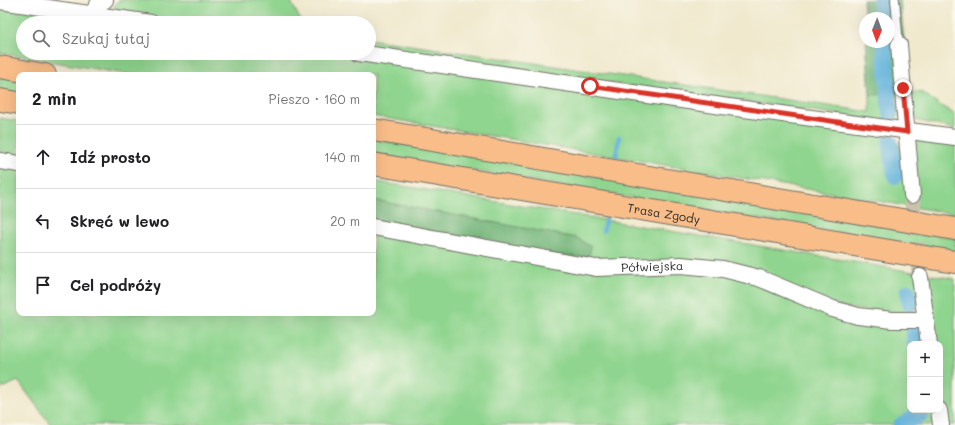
<!DOCTYPE html>
<html lang="pl">
<head>
<meta charset="utf-8">
<style>
  :root { --surface:#fff; --page:#f2f2f2; --text:#202124; --muted:#757577; --line:#e0e0e0 }
  body { margin:0; font-family:Mali,sans-serif; background:var(--page); color:var(--text) }
  .controls { position:absolute; right:12px; bottom:12px; display:grid; overflow:hidden; border-radius:8px; box-shadow:0 4px 16px #0002 }
  .controls button { width:36px; height:36px; display:grid; place-items:center; padding:0; border:0; border-bottom:1px solid var(--line); background:var(--surface); color:var(--text); font:20px sans-serif }
  .compass { position:absolute; left:859px; top:12px; width:36px; height:36px; border-radius:50%; background:var(--surface); box-shadow:0 4px 16px #0002; rotate:181deg }
  .stop { position:absolute; width:12px; height:12px; margin:-9px; border:3px solid #d93025; border-radius:50%; background:#fff }
  .stop.end { background:#d93025; border-color:#fff; box-shadow:0 1px 4px #0008 }
  .list { margin:0; padding:0; list-style:none }
  h2 { display:flex; justify-content:space-between; align-items:center; height:52px; margin:0; padding:0 16px; font-size:17px }
  h2 small { font-size:13px; font-weight:400; color:var(--muted) }
  .list li { display:grid; grid-template-columns:26px 1fr auto; gap:12px; align-items:center; box-sizing:border-box; height:64px; padding:0 16px; border-top:1px solid var(--line) }
  .list b { display:block; font-size:15px; white-space:nowrap }
  .list em { font-size:13px; font-style:normal; color:var(--muted) }
  .icon { flex:none; width:22px; height:22px; fill:none; stroke:currentColor; stroke-width:2; stroke-linecap:round; stroke-linejoin:round }
  .map { position:relative; flex:none; width:955px; height:425px; overflow:hidden }
  .search { position:absolute; background:var(--surface); box-shadow:0 4px 16px #0002; left:16px; top:16px; width:360px; height:44px; display:flex; align-items:center; gap:10px; box-sizing:border-box; padding:0 14px; border-radius:22px; color:var(--muted); font-size:15px }
  .panel { position:absolute; background:var(--surface); box-shadow:0 4px 16px #0002; left:16px; top:72px; width:360px; height:244px; border-radius:8px }
  .map>svg:first-child { display:block }
</style>
</head>
<body>
<div class="map">
<svg width="955" height="425" viewBox="0 0 955 425">
  <rect width="100%" height="100%" fill="#fbf7ec"/>
  <filter id="ink" filterUnits="userSpaceOnUse"><feTurbulence type="fractalNoise" baseFrequency=".025" numOctaves="2"/><feDisplacementMap in="SourceGraphic" scale="8" xChannelSelector="R" yChannelSelector="G"/><feConvolveMatrix kernelMatrix="1 2 1 2 8 2 1 2 1" color-interpolation-filters="sRGB"/></filter>
  <filter id="wash" filterUnits="userSpaceOnUse"><feTurbulence type="fractalNoise" baseFrequency=".012" numOctaves="4" result="noise"/><feDisplacementMap in="SourceGraphic" scale="16" xChannelSelector="R" yChannelSelector="G"/><feGaussianBlur stdDeviation="0.9" result="paint"/><feColorMatrix in="noise" values="0 0 0 0 0 0 0 0 0 0 0 0 0 0 0 0 0 1.4 0 .05"/><feComposite in="paint" operator="in"/></filter>
  <g filter="url(#wash)">
    <rect width="100%" height="100%" fill="#f0e9ce"/>
    <!-- green -->
    <g fill="#90d58f" stroke="#5e805d">
      <path d="M119,0H290L302,23H180L115,14L114,6Z"/>
      <path d="M0,4L129,23H23V53H334L853,129L886,135L894,138L899,145L907,195L912,143L916,140H921L955,145V214L373,116V75H132L0,53Z"/>
      <path d="M369,39L870,112V95L897,93L898,115L895,122L369,50Z"/>
      <path d="M0,76L19,79V94L0,91Z"/>
      <path d="M921,92L955,115V129L915,120L911,111L909,93Z"/>
      <path d="M0,118L19,121V160L0,156Z"/>
      <path d="M373,139L955,238V252L373,154Z"/>
      <path d="M0,165L19,169V313H373V232L594,270L667,267L702,269L737,274L769,285L813,305L839,314L875,321L917,324L923,329L924,344H910V410H940V344H933L925,280L921,277H917C918,290 923,302 913,312L890,314L841,307L761,275L733,266L696,260L599,263L569,259L469,241C439,229 404,229 373,224V181L955,279V425H51L18,381L0,389Z"/>
    </g>
    <!-- forest -->
    <g fill="#74b67a" stroke="#507052">
      <path d="M863,0H900L909,93L870,95L866,42H889V18H865V24Z"/>
      <path d="M373,200L577,238L591,247L588,257L563,256L373,221Z"/>
    </g>
    <g fill="none" stroke-linecap="round" stroke-linejoin="round">
      <!-- stream -->
      <g stroke="#62b2dc" stroke-width="4.5">
        <path d="M616,156L619,137"/>
        <path d="M603,231L606,218"/>
      </g>
      <!-- canal -->
      <g stroke="#62b2dc" stroke-width="16">
        <path d="M880,0L882,18"/>
        <path d="M884,42L890,113"/>
        <path d="M890,142L895,176"/>
        <path d="M908,292L910,304"/>
        <path d="M914,333L915,344"/>
        <path d="M901,425L921,414L922,410"/>
      </g>
    </g>
  </g>
  <g filter="url(#ink)">
    <g fill="none" stroke-linecap="round" stroke-linejoin="round">
      <!-- minor-tunnel -->
      <path stroke="#c9c3ad" stroke-width="16" stroke-dasharray="16 8" stroke-linecap="butt" d="M912,195L920,277"/>
      <defs>
        <path id="service" d="M895,0L899,45"/>
        <g id="minor">
          <path d="M0,1L151,23"/>
          <path d="M92,14L99,3L105,0"/>
          <path d="M899,45L912,195"/>
          <path d="M359,53L729,107L955,137"/>
          <path d="M0,161L19,164"/>
          <path id="s1" d="M373,227L596,268L681,265L723,269L759,278L833,309L858,316L892,320H925"/>
          <path d="M920,277L929,344"/>
          <path d="M939,410L941,425"/>
        </g>
        <g id="motorway">
          <path d="M0,67L45,75"/>
          <path d="M0,100L19,103"/>
          <path d="M373,130L955,229"/>
          <path id="s2" d="M373,164L955,262"/>
        </g>
      </defs>
      <!-- service casing -->
      <use href="#service" stroke="#706e64" stroke-width="10"/>
      <!-- minor casing -->
      <use href="#minor" stroke="#706e64" stroke-width="18"/>
      <!-- motorway casing -->
      <use href="#motorway" stroke="#706e64" stroke-width="24"/>
      <!-- service -->
      <use href="#service" stroke="#fff" stroke-width="8"/>
      <!-- minor -->
      <use href="#minor" stroke="#fff" stroke-width="16"/>
      <!-- motorway -->
      <use href="#motorway" stroke="#f8bd89" stroke-width="22"/>
    </g>
  </g>
  <g fill="none" stroke-linecap="round" stroke-linejoin="round" filter="url(#ink)">
    <!-- route -->
    <path stroke="#d93025" stroke-width="5" d="M590,86L907,132L903,88"/>
  </g>
  <g text-anchor="middle" dominant-baseline="central" stroke-width="3" stroke-linejoin="round" paint-order="stroke">
    <!-- street labels -->
    <g font-size="12" fill="#2b2b2b" stroke="#fbf7ec">
      <text stroke="none"><textPath href="#s2" startOffset="295">Trasa Zgody</textPath></text>
      <text stroke="none"><textPath href="#s1" startOffset="283">Półwiejska</textPath></text>
    </g>
  </g>
</svg>
<div class="controls">
<button>+</button>
<button>−</button>
</div>
<svg class="compass" viewBox="-18 -18 36 36"><path d="M0-13l5 13h-10z" fill="#e53935"/><path d="M0 13l5-13h-10z" fill="#757577"/></svg>
<div class="stop" style="left:590px;top:86px"></div>
<div class="stop end" style="left:903px;top:88px"></div>
<div class="search"><svg class="icon" aria-label="search" viewBox="0 0 24 24"><circle cx="10" cy="10" r="6"/><path d="M15 15l6 6"/></svg>Szukaj tutaj</div>
<section class="panel">
<h2>2 min<small>Pieszo · 160 m</small></h2>
<ul class="list">
<li><svg class="icon" aria-label="ahead" viewBox="0 0 24 24"><path d="M12 20V5M6 11l6-6 6 6"/></svg><div><b>Idź prosto</b></div><em>140 m</em></li>
<li><svg class="icon" aria-label="left" viewBox="0 0 24 24"><path d="M17 20v-9H6M10 6l-5 5 5 5"/></svg><div><b>Skręć w lewo</b></div><em>20 m</em></li>
<li><svg class="icon" aria-label="arrive" viewBox="0 0 24 24"><path d="M6 21V4h12l-3 4 3 4H6"/></svg><div><b>Cel podróży</b></div></li>
</ul>
</section>
</div>
</body>
</html>
